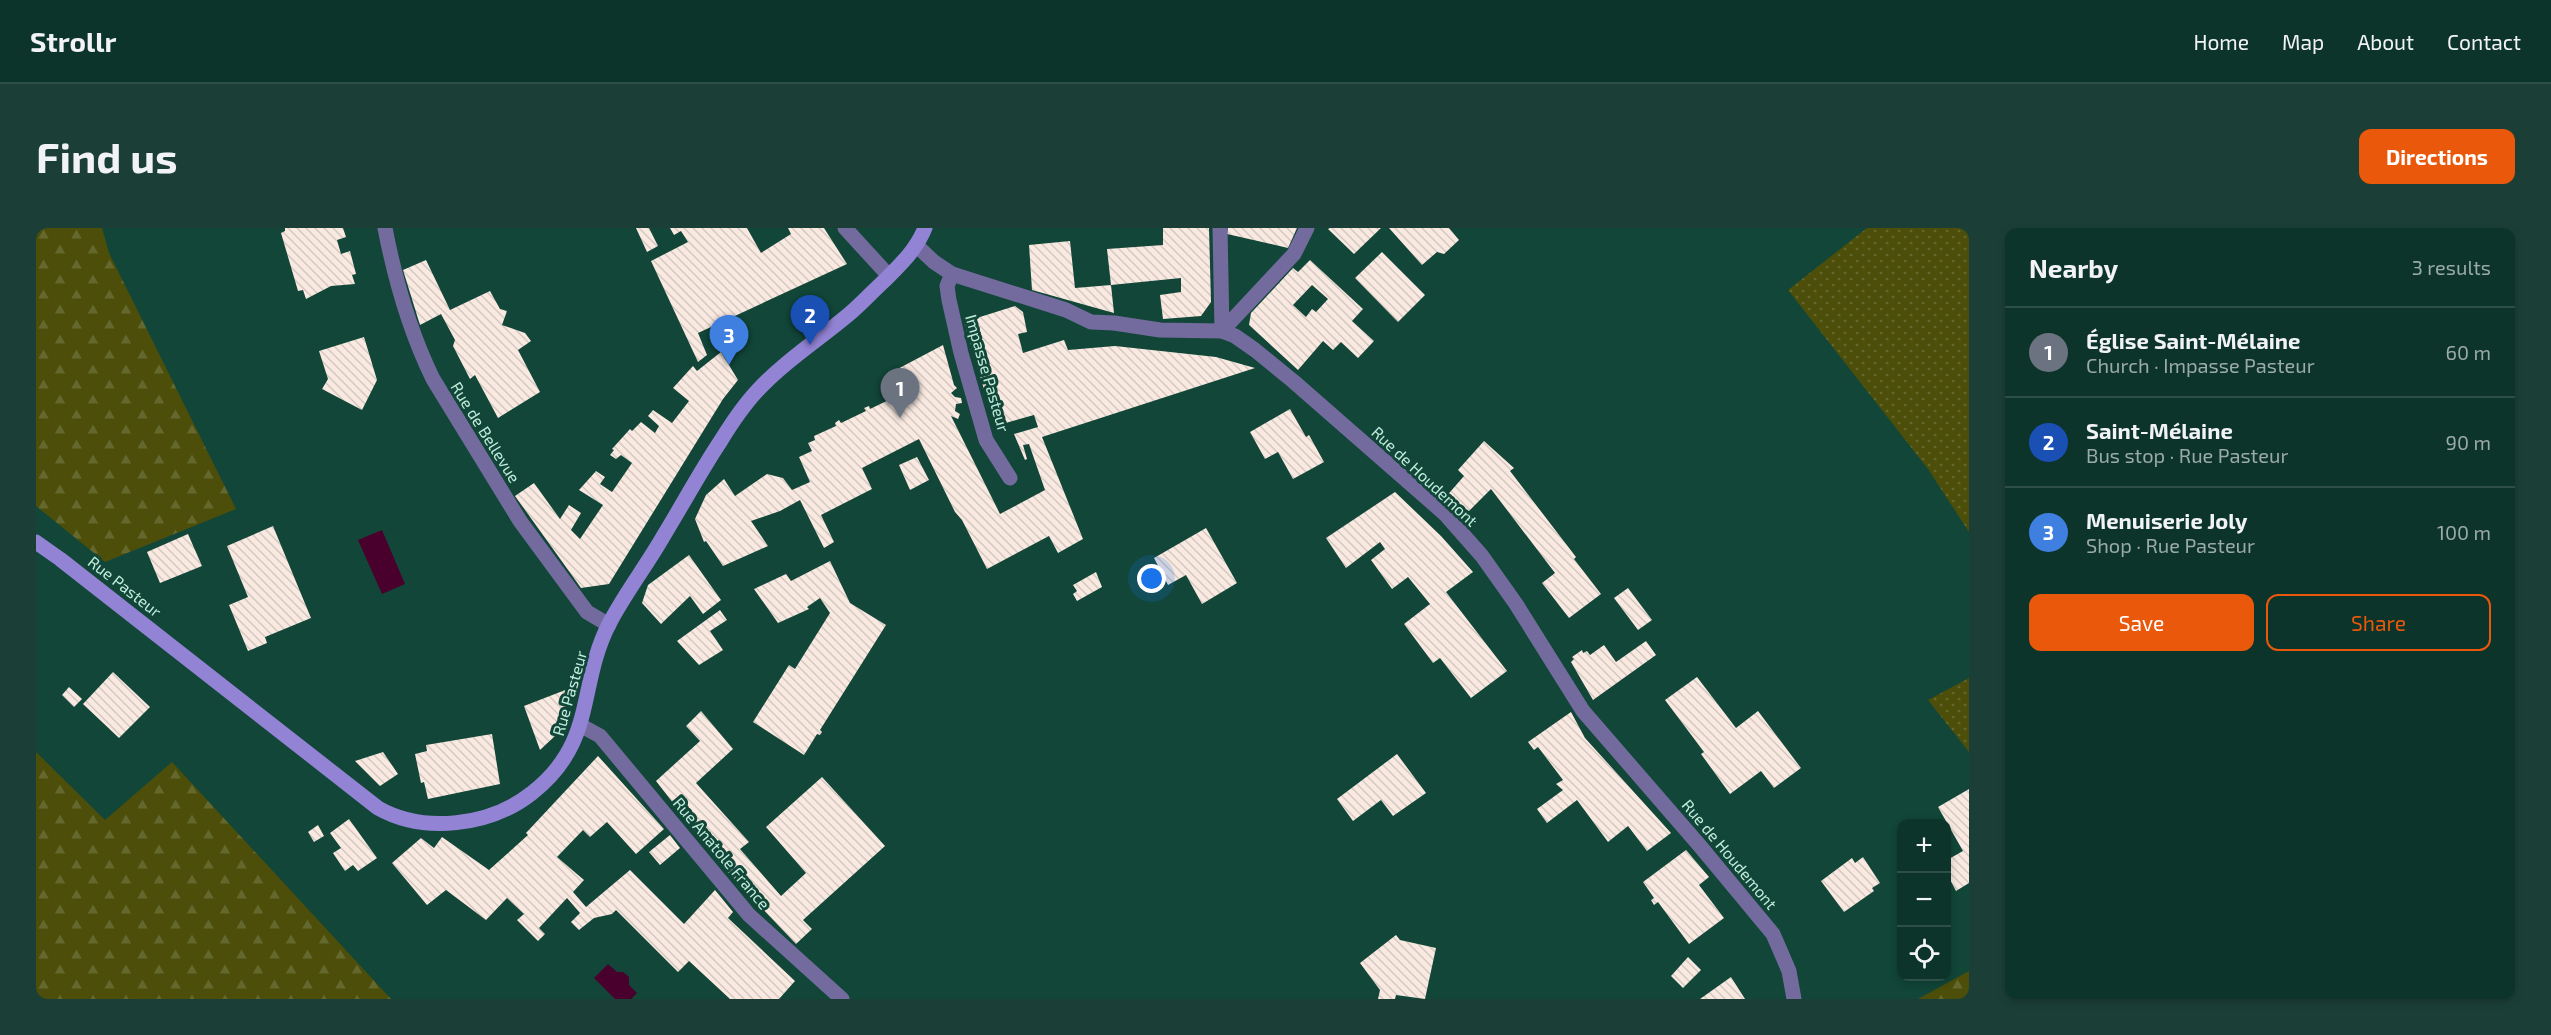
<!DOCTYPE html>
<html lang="en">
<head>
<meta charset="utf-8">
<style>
  :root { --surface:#0d342a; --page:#1b3f36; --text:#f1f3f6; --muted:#9aaaa8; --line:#2d4f47; --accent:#ea580c }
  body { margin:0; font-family:"Exo 2",sans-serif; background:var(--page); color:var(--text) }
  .controls { position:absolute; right:18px; bottom:18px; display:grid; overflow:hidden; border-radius:12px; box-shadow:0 3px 9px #0003 }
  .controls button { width:54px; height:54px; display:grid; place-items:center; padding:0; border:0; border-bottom:2px solid var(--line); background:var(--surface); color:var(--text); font:30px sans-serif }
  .you { position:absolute; left:1116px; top:351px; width:21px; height:21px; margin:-15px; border:4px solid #fff; border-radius:50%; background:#1a73e8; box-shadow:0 0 0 9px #1a73e833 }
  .badge { display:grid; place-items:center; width:39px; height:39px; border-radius:50%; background:var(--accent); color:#fff; font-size:20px; font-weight:700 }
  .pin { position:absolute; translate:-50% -50px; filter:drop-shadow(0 2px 3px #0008) }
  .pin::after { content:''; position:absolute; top:32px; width:21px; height:18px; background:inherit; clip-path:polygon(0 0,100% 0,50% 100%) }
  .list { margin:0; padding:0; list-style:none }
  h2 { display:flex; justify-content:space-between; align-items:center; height:78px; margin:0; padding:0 24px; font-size:26px }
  h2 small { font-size:20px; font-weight:400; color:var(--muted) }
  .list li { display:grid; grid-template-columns:39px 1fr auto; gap:18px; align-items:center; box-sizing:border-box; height:90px; padding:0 24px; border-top:2px solid var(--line) }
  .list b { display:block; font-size:22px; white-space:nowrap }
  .list p { margin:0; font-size:20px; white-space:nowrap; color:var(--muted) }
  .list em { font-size:20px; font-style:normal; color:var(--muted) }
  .actions { display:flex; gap:12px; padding:18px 24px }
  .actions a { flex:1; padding:14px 0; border:2px solid var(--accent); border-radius:12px; text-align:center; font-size:21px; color:var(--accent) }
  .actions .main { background:var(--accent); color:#fff }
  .icon { flex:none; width:33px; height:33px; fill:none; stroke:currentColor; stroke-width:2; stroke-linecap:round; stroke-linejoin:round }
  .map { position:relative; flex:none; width:1933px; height:771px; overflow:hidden; border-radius:12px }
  header { display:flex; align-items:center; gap:36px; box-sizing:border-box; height:84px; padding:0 30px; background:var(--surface); border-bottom:2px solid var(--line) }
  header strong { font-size:28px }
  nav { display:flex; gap:33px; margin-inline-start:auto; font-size:21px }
  .intro { display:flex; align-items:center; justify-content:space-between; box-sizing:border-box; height:144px; padding:0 36px }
  h1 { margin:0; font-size:42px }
  .button { padding:15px 27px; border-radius:12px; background:var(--accent); color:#fff; font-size:21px; font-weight:700 }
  main { display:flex; gap:36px; padding:0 36px }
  aside { flex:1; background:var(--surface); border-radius:12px; box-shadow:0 3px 9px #0003 }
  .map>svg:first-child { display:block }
</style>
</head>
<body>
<header>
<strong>Strollr</strong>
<nav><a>Home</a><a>Map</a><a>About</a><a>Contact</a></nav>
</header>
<div class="intro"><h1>Find us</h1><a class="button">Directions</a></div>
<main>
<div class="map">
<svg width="1933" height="771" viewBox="0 0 1933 771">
  <defs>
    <pattern id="forest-firs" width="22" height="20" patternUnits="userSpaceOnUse" patternTransform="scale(1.5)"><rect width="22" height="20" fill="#4c4e0a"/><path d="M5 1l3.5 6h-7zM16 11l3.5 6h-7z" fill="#64682d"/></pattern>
    <pattern id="park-dots" width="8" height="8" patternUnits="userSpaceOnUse" patternTransform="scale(1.5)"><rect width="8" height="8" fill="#4c4e0a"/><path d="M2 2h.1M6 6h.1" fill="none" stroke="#64682d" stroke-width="1.8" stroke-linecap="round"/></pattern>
    <pattern id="building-back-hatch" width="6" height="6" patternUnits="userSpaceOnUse" patternTransform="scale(1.5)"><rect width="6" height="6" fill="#f9e9e1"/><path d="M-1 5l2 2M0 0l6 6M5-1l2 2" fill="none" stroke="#d3c9c1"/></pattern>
  </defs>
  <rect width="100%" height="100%" fill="#114638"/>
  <!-- forest -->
  <g fill="url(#forest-firs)">
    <path d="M0,0H66L73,25L200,281L69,334L0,278Z"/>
    <path d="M0,524L69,592L136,534L355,771H0Z"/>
    <path d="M1933,743V771H1882Z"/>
  </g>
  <!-- park -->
  <g fill="url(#park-dots)">
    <path d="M1831,0H1933V304L1892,241L1752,62Z"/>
    <path d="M1933,450V524L1892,472Z"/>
  </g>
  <!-- water -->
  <g fill="#4a002d">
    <path d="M346,302L369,356L346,366L322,312Z"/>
    <path d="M572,736L581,744H587L593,749V757L601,765L595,771H579L558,750Z"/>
  </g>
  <!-- building -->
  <g fill="url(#building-back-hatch)" fill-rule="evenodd">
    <path d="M249,0H307L310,9L301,12L305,26L314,23L320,46L316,47L319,56L295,58L270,71L267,62L262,63L245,5L249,3Z"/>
    <path d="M600,0H613L622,18L611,24Z"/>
    <path d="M634,0H711L725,25L755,6L752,0H788L811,36L662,105L671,127L662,134L615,33L652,14L645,3L638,7Z"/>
    <path d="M1127,0H1173L1175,74L1165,88L1127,91L1124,67L1145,64V50L1075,57L1071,21L1127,17Z"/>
    <path d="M1192,0H1261L1252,20L1191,6Z"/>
    <path d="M1294,0H1345L1318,26L1292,1Z"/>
    <path d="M1353,0H1413L1423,12L1408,26L1401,24L1386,37Z"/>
    <path d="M1034,13L1039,60L1075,57L1078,85L996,62L993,17Z"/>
    <path d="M1346,24L1389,67L1362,94L1319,50Z"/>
    <path d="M390,32L414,82L454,63L464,81L471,83L466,97L489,105L495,113L482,122L504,164L462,190L439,147L434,151L417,118L419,112L405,86L384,97L367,42Z"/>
    <path d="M1274,32L1327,81L1316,93L1338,113L1322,130L1305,114L1297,122L1287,113L1262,142L1213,97L1215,85L1257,40L1262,44ZM1276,57L1292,71L1280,84L1276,81L1270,89L1257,77Z"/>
    <path d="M979,78L987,84L991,104L982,106L987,125L1028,112L1032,122L1079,118L1180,129L1219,140L1006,209L1047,311L1022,325L1013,308L951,341L926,292L919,284L883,211L826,240L836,261L785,287L798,314L788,320L764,272L744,283L715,293L732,318L687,338L670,313L668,314L659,291L670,267L688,251L699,268L731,246L747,250L756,262L774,254L763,229L776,223L772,215L779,212L778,208L800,198L799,195L803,192L805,195L830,183L828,180L833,178L834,181L865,166L854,145L907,117L918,157L921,160L915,165L919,169L925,170L926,175L920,176L919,183L924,186L922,191L915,188L964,286L1009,262L993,216L987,217L991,231L989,232L978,206L1002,199L998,187L959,198L928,94Z"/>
    <path d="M328,109L341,152L326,182L286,161L292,151L283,123Z"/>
    <path d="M685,124L702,152L687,171L573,356L545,360L479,268L498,255L524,291L533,277L545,285L535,302L544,311L567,277L543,262L560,243L569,249L564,256L576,264L596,235L585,227L580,231L574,227L578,222L576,221L594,201L596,203L605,194L619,205L623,198L612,188L617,182L636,195L653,173L637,160L657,138L661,143Z"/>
    <path d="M1254,181L1270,209L1273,207L1288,234L1257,251L1242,224L1229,231L1214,204Z"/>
    <path d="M1448,213L1478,240L1474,243L1540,329L1538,331L1565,366L1533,390L1506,355L1519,345L1455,261L1428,288L1408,271L1428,248L1422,242Z"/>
    <path d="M881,229L893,252L874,262L863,237Z"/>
    <path d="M1359,264L1405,308L1437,344L1410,364L1471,443L1435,470L1404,430L1397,435L1368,396L1394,376L1372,349L1356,361L1335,332L1349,321L1344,314L1310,340L1290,310Z"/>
    <path d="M237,298L275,390L229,409L231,415L212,423L193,377L212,369L191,318Z"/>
    <path d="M1170,300L1201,355L1166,376L1150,347L1132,357L1118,330Z"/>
    <path d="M152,306L166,338L124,355L111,324Z"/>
    <path d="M653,327L685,372L667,386L654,368L625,396L606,375L612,357Z"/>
    <path d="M794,333L814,375L850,397L784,502L786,504L784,507L781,506L768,527L717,494L753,437L759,441L794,385L784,370L771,379L773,381L742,395L718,361L750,346L755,353Z"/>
    <path d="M1060,344L1066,359L1041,373L1037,366L1041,363L1037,357Z"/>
    <path d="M1592,360L1616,392L1602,402L1578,370Z"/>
    <path d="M684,382L691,392L674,403L687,422L663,437L641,413Z"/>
    <path d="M1610,413L1620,427L1557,472L1535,434L1538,431L1536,429L1546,422L1547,425L1551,423L1554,427L1568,417L1580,434Z"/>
    <path d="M77,444L114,479L83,510L47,476Z"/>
    <path d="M1661,449L1700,500L1722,483L1765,540L1738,560L1725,543L1694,566L1665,526L1668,524L1629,472Z"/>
    <path d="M33,459L46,471L38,479L26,467Z"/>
    <path d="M537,459L520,507L504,522L488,478Z"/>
    <path d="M665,483L697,521L660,555L713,614L704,621L745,668L770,645L730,599L786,549L849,618L767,692L776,701L760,716L687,639L620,553L664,513L650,498Z"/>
    <path d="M1535,484L1549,510L1635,605L1611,623L1592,598L1572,614L1541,572L1511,595L1501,581L1527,562L1520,556L1527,552L1502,519L1498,522L1492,514Z"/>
    <path d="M456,506L464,556L392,571L388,554L385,555L379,526L391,523L390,517Z"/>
    <path d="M347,524L362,546L344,558L319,533Z"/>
    <path d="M1361,526L1390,565L1357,588L1345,572L1317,593L1301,571Z"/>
    <path d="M562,528L628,601L600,626L571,594L554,609L547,602L521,629L548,652L537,664L550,679L594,642L648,696L679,662L697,684L692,690L759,753L743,771H694L653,733L642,744L580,682L576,686L558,690L543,702L535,694L544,685L531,670L503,700L509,706L502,713L481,692L488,686L471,670L450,692L410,662L391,677L356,635L385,610L398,620L406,609L453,642L492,607L490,605Z"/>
    <path d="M1933,561V655L1920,663L1911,646V632L1927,623L1902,579Z"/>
    <path d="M313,591L341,630L322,643L317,637L309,643L297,625L305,620L294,605Z"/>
    <path d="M282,597L288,608L278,614L272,604Z"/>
    <path d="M634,607L644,620L624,637L613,624Z"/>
    <path d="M1650,622L1673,649L1663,657L1688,690L1653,716L1622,674L1618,677L1615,672L1618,670L1607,654Z"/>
    <path d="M1827,629L1844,655L1836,660L1838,663L1808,684L1785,653L1816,630L1819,635Z"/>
    <path d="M1360,707L1364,712L1400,720L1389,771L1360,767L1359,771H1342L1344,762L1324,735Z"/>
    <path d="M1652,729L1665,742L1647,760L1635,748Z"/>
    <path d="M1695,749L1709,771H1664Z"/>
  </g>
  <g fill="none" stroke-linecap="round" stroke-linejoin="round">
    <!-- street -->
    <g stroke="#736b9e" stroke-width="15">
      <path d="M349,0C359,52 374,104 397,151L484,293L551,384L573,397"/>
      <path d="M809,0L853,48"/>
      <path d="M1184,0L1186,103"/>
      <path d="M881,18L898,34L916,46L1030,82L1055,94L1078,95L1124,102L1186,103L1199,108L1219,122L1257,153L1409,286L1446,328L1480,376L1547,483L1664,618L1737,706L1753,743L1758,771"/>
      <path d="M916,46L911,58L913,72L925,125L950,212L974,250"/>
      <path d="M1186,103L1258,26L1271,0"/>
      <path d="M544,497L564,508L713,687L806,771"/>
    </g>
    <!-- secondary -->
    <path stroke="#9283d4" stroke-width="15" d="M0,314L24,331L342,580C388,606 454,598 496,565C561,514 541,459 573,396C589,365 611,337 628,307C647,276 664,244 684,214C695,196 707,178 721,163C748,134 782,112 812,87C824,77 836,64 848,53C865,36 880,22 889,0"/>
  </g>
  <g text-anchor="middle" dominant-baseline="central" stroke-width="6" stroke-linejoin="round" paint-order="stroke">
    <!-- street labels -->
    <g font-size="16" fill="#c1eddc" stroke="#114638">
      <text transform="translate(952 145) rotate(74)">Impasse Pasteur</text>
      <text transform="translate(450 204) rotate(58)">Rue de Bellevue</text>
      <text transform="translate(1389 248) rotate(43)">Rue de Houdemont</text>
      <text transform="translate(89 358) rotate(38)">Rue Pasteur</text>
      <text transform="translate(533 465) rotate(-74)">Rue Pasteur</text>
      <text transform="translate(686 625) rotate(50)">Rue Anatole France</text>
      <text transform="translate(1694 626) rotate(50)">Rue de Houdemont</text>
    </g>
  </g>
</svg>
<div class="controls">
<button>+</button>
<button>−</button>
<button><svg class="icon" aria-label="locate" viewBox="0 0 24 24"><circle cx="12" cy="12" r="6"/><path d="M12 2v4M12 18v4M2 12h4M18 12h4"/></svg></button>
</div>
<div class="you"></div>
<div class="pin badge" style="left:864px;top:190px;background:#6b7280">1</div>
<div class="pin badge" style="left:774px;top:117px;background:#1a4fb4">2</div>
<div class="pin badge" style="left:693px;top:137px;background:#3f7fe0">3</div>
</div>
<aside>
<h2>Nearby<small>3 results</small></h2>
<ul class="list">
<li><span class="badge" style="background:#6b7280">1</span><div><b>Église Saint-Mélaine</b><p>Church · Impasse Pasteur</p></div><em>60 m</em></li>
<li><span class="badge" style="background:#1a4fb4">2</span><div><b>Saint-Mélaine</b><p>Bus stop · Rue Pasteur</p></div><em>90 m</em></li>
<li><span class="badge" style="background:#3f7fe0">3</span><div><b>Menuiserie Joly</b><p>Shop · Rue Pasteur</p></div><em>100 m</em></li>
</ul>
<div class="actions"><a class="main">Save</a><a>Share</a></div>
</aside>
</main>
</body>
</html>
